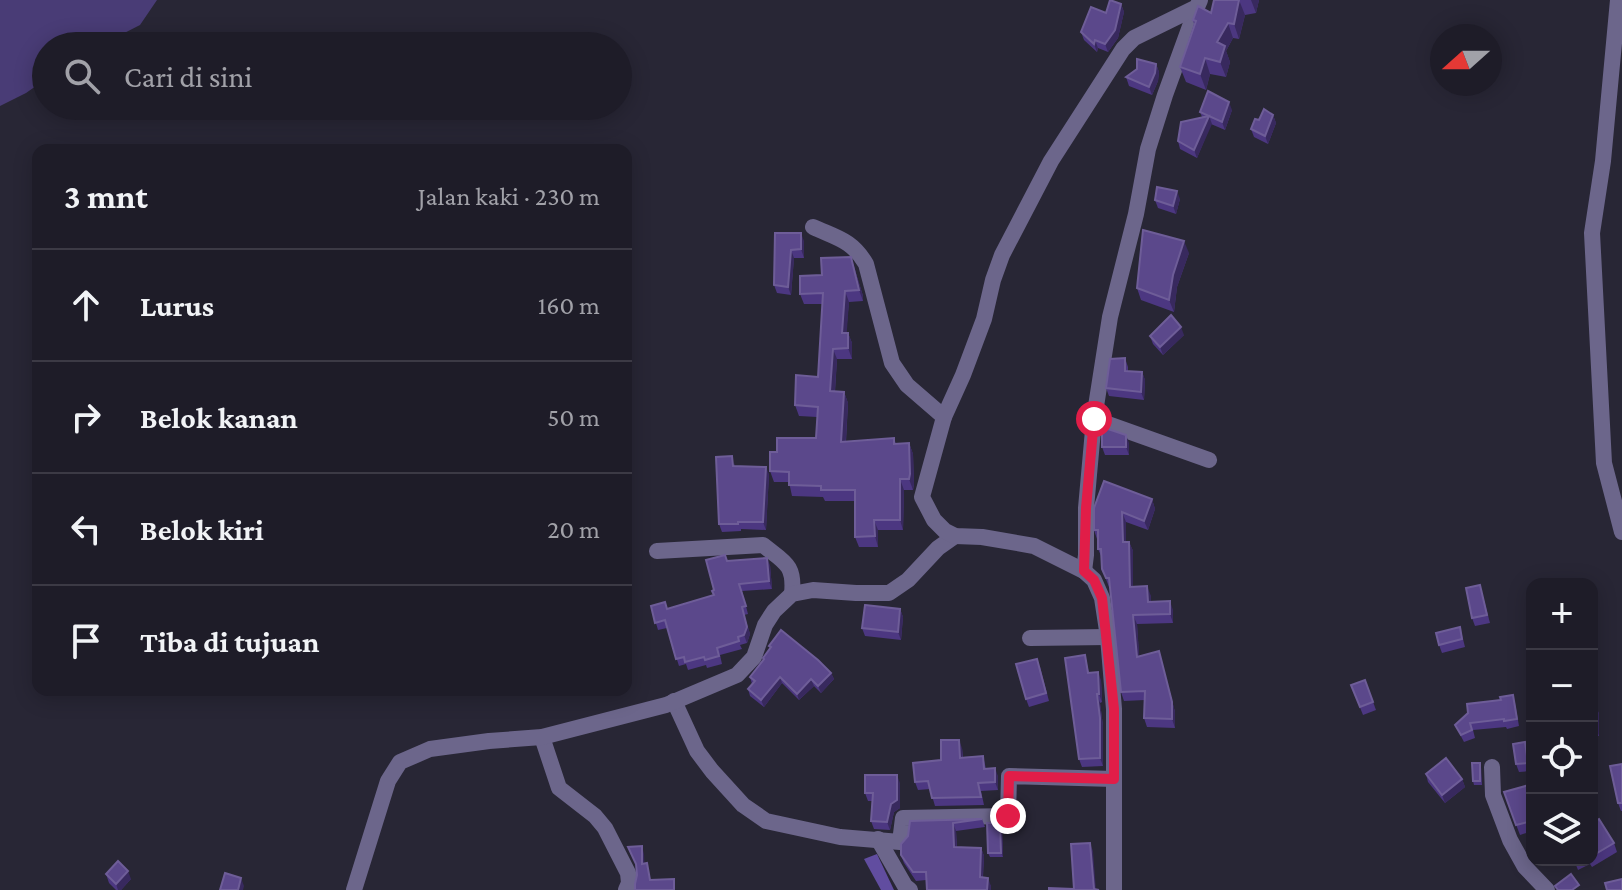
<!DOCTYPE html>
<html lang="id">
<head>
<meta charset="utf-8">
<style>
  :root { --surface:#1e1c28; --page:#262530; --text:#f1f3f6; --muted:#a1a1a8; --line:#3c3a45 }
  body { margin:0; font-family:"Crimson Pro",serif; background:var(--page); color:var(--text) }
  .controls { position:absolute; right:24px; bottom:24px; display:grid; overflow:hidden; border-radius:16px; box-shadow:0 4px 20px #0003 }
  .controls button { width:72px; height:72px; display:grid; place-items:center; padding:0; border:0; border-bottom:2px solid var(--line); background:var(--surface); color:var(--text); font:40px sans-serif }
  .compass { position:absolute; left:1430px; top:24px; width:72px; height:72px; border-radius:50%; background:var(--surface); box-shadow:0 4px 20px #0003; rotate:249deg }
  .stop { position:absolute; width:24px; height:24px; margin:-18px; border:6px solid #e11d48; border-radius:50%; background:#fff }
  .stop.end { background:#e11d48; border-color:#fff; box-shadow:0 2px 8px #0008 }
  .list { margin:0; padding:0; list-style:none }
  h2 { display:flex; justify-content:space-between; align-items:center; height:104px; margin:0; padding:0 32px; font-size:34px }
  h2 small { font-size:26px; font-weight:400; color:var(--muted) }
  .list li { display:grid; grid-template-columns:52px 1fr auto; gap:24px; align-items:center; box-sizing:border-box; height:112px; padding:0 32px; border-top:2px solid var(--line) }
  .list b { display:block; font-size:30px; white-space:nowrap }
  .list em { font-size:26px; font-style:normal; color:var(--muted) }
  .icon { flex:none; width:44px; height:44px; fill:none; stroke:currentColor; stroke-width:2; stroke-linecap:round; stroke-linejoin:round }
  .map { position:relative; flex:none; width:1622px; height:890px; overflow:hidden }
  .search { position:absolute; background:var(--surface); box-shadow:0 4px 20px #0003; left:32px; top:32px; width:600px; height:88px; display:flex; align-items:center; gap:20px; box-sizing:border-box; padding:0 28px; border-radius:44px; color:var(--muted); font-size:30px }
  .panel { position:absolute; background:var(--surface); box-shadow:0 4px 20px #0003; left:32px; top:144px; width:600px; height:552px; border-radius:16px }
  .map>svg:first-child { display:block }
</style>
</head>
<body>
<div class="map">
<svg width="1622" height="890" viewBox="0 0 1622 890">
  <rect width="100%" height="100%" fill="#282635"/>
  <!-- green -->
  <path fill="#493c76" d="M0,0H157L140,25L99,46H46V79L26,93L0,106Z"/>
  <!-- water -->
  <path fill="#614da0" d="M877,854L894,890H881L864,859Z"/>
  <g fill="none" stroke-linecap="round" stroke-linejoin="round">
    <!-- minor -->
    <g stroke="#6c668b" stroke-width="16">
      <path d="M1618,0L1603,161L1592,233L1604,463L1622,532"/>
      <path d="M813,227C837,238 852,240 866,264L892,363L907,385L944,417"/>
      <path d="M1094,419L1209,460"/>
      <path d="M657,551L763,545C784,562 795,564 792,594"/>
      <path d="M1084,571L1086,555V508L1094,419L1110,317L1136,214L1148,149L1165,95L1197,7"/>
      <path d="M1030,638L1108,637"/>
      <path d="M674,701L697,751L712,771L743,805L766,821L840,837L900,842L903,818L1008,816L1009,776L1114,779"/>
      <path d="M542,737L559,788L595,816L605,828L628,873L629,883L626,890"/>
      <path d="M1492,767L1493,795L1510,840L1525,867L1547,890"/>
      <path d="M878,839L905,886L910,890"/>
      <path d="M354,890L388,781L400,762L430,749L489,741L542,737L666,705L737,675L754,657L765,625L774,611L792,594L813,590L856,593H889L908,580L938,548L955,536"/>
      <path d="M1114,890V709L1108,637L1102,598L1094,580L1084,571L1034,546L982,537L955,536L945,531L934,520L922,497L944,417L963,375L984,319L993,280L1002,255L1051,161L1123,49L1134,38L1197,7L1200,0"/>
    </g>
  </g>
  <!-- wall -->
  <g fill="#4c3781">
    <path d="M1214,0H1259L1256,13L1245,15L1239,39L1233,38L1226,51L1230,62L1226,77L1210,74L1206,90L1186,82L1180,67L1194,24L1193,20L1211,13Z"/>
    <path d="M1121,4L1124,12L1118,38L1108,52L1098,48L1097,52L1084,40L1081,32L1106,13Z"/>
    <path d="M1156,64L1159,72L1158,81L1152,95L1129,86L1126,77Z"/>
    <path d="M1232,110L1225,130L1211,124L1197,158L1180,149L1178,141L1202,117L1200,112Z"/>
    <path d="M1273,115L1276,123L1268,144L1254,137L1251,129Z"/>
    <path d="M1180,199L1176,214L1158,208L1155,200Z"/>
    <path d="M775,233L804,241V258H794L791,295L777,293L774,285Z"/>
    <path d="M1189,253L1177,287L1174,312L1141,300L1137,288Z"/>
    <path d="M851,257L863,296V301L849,302L846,333H848L852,343V359H837L835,392H844L848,403L846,442L894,438L896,444L909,443L913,454L914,484L913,490H904L903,530H878V547H859L855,537V501H825L823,497L792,496L789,482H774L770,471L777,452L816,438L817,417L799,416L795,405L818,377L823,304H804L800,294Z"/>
    <path d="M1184,335L1163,355L1153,344L1150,336Z"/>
    <path d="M1125,358L1128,367V371L1142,372L1145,380L1144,400L1109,396L1106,388Z"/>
    <path d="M1129,443V455H1105L1102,447Z"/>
    <path d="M735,463V466L769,474L766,530L741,529V531L722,532L719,524Z"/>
    <path d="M1152,499L1155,509L1148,530L1126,522V542H1129L1133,551V587L1151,596V602L1173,610V623L1137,624L1139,656L1159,651L1175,712V728L1147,727L1144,718L1145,700L1124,701L1121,692L1110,587H1109L1102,569V558L1098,549V539H1097L1094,530V508Z"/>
    <path d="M727,561L770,565L772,589L742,591L748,614L744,615L750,634L747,643L740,645L742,649L720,655L722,664L707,668L706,665L688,670L686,664L679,666L667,628L658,630L651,606L667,609L714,595V590Z"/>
    <path d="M1480,585L1490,623L1475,626L1472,618Z"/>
    <path d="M900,609L903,617L901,640L865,636L862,628Z"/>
    <path d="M1462,635L1465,647L1442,653L1439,645Z"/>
    <path d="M769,646L831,673L834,679L821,693L814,686L799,700L782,683L764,707L750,696L748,689L752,684L750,677L763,659V658L770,648Z"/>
    <path d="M1085,655L1089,673L1101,680L1102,702L1100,703L1103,726V766L1082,767L1079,759Z"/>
    <path d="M1040,667L1049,701L1029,707L1026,699Z"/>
    <path d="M1365,680L1376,710L1363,715L1351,685Z"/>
    <path d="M1515,703L1519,726L1507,729L1506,727L1473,730L1475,738L1464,742L1455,725Z"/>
    <path d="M1592,706H1596L1599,714V736H1592Z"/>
    <path d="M962,748L963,757L983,756L986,769L998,776V790L981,791L984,805L935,806L930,789L918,790L915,782L941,760Z"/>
    <path d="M1528,750L1531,771L1519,772L1516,764Z"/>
    <path d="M1480,763L1481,767L1482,785H1474L1473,781Z"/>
    <path d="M1622,764V811H1621L1618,803Z"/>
    <path d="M1426,774L1462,779L1465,787L1445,803L1428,782Z"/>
    <path d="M900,783V808L894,812L890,830L874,829L871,821L872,801H868L865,793Z"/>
    <path d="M1529,785L1532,792V831L1520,835L1504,792Z"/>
    <path d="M982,819L985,827L956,831L957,847L981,848L984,856L983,877L991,886V890H927L926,880L916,881L904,863L901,855L908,836L910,821Z"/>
    <path d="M1592,823L1614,843L1617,852L1592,867L1590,864L1578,870L1574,860H1592Z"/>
    <path d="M1002,827L1003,857H990L988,853Z"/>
    <path d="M106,874L131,879L121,890H116L109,883Z"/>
  </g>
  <!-- shaded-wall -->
  <g fill="#38295e">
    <path d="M1239,0L1245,15L1239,39L1234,24Z"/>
    <path d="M1251,0H1259L1256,13Z"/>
    <path d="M1121,4L1124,12L1118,38L1108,52L1105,44Z"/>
    <path d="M1228,23L1233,38L1226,51L1230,62L1226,77L1220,62L1217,42Z"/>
    <path d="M1095,40L1098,48L1097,52L1094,44Z"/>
    <path d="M1205,58L1210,74L1206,90L1200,74Z"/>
    <path d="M1156,64L1159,72L1158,81L1152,95L1149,87Z"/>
    <path d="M1229,102L1232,110L1225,130L1222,122Z"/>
    <path d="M1273,115L1276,123L1268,144L1265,136Z"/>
    <path d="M1209,116L1212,124L1197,158L1194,150Z"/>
    <path d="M1177,191L1180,199L1176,214L1173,206Z"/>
    <path d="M801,233L804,241V258L801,249Z"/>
    <path d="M1184,241L1189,253L1177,287L1174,312L1169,300L1173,275Z"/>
    <path d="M791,250L794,258L791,295L788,287Z"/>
    <path d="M851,257L863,296V301L859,290Z"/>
    <path d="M845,291L849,302L846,343L842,333Z"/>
    <path d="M1181,327L1184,335L1163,355L1160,347Z"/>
    <path d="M848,333L852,343V359L848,348Z"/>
    <path d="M833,349L837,359L834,402L830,391Z"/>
    <path d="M1142,372L1145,380L1144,400L1141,392Z"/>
    <path d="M844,392L848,403L845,453L841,442Z"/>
    <path d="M1126,435L1129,443V455L1126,447Z"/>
    <path d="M909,443L913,454L914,484L913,490L909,479Z"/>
    <path d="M766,467L769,474L766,530L763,522Z"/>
    <path d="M900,479L904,490L903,530L900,520Z"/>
    <path d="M1152,499L1155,509L1148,530L1144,521Z"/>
    <path d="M1122,512L1126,522V551L1123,542Z"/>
    <path d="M874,520L878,530V547L875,536Z"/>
    <path d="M1129,542L1133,551V596L1130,587Z"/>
    <path d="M767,558L770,565L772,589L769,581Z"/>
    <path d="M1147,586L1151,596V611L1148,602Z"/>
    <path d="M1170,601L1173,610V623L1170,614Z"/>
    <path d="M742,607L750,634L747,643L744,635Z"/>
    <path d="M900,609L903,617L901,640L898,632Z"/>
    <path d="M1133,615L1137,624L1140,666L1137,657Z"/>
    <path d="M1159,651L1175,712V728L1172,719Z"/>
    <path d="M1098,672L1101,680L1102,702L1099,694Z"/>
    <path d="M831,673L834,679L821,693L818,686Z"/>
    <path d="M780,677L782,683L764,707L761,700Z"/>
    <path d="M811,679L814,686L799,700L797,694Z"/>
    <path d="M1097,694L1100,703L1103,726V766L1100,758Z"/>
    <path d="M1596,706L1599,714V736L1596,728Z"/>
    <path d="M959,740L962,748L963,766L960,758Z"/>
    <path d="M1525,742L1528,750L1531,771L1528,763Z"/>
    <path d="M995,768L998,776V790L995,782Z"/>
    <path d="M897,775L900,783V808L894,812L890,830L887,822Z"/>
    <path d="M1462,779L1465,787L1445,803L1442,795Z"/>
    <path d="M953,823L956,831L957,855L954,847Z"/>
    <path d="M1000,823L1002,827L1003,857L1001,853Z"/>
    <path d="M1090,843L1093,851L1096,890H1094Z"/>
    <path d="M642,846L644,854L645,872L642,864Z"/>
    <path d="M981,848L984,856L982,885L980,877Z"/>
    <path d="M128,871L131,879L121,890H118L116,884Z"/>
    <path d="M241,878L244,886L243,890H238Z"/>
    <path d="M988,878L991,886V890H987Z"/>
  </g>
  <!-- building -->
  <g fill="#5b488b" stroke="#6e5d98" stroke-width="2">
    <path d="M1110,0L1121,4L1115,30L1105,44L1095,40L1094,44L1081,32L1091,7L1106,13Z"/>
    <path d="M1214,0H1239L1234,24L1228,23L1217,42L1225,46L1220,62L1205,58L1200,74L1180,67L1196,21L1193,20L1198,6L1211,13Z"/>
    <path d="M1137,59L1156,64L1155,73L1149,87L1126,77L1137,69Z"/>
    <path d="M1208,91L1229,102L1222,122L1200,112Z"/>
    <path d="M1264,109L1273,115L1265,136L1251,129L1255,119L1259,120Z"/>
    <path d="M1209,116L1194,150L1178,141L1181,122Z"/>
    <path d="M1157,187L1177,191L1173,206L1155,200Z"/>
    <path d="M1143,230L1184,241L1173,275L1169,300L1137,288Z"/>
    <path d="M775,233H801V249L791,250L788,287L774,285Z"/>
    <path d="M851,257L859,290L845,291L842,333H848V348L833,349L830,391L844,392L841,442L894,438V444L909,443L910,474L909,479H900V520H874L875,536L855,537V490H821V486L789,485V472L770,471V452H777V438H816L818,407L795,405L796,375L818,377L823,293L800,294V276L822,275L821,258Z"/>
    <path d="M1171,315L1181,327L1160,347L1150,336Z"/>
    <path d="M1125,358V371L1142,372L1141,392L1106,388L1110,359Z"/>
    <path d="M1102,427L1126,435V447H1102Z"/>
    <path d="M732,456L733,466L766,467L763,522H738V524H719L716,457Z"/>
    <path d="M1104,481L1152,499L1144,521L1122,512L1123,542H1129L1130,587L1147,586L1148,602L1170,601V614L1133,615L1137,657L1159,651L1172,702V719L1144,718L1145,691L1121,692L1109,578H1106L1102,569L1101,549H1098V530H1094V508Z"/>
    <path d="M725,555L727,561L767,558L769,581L739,584L746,606L742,607L747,627L744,635L738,637L739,641L717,648L719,656L705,660L704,657L685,662L684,657L676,659L665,620L655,623L651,606L665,602L667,609L714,595L712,591L714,590L706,560Z"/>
    <path d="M1480,585L1487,615L1472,618L1466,588Z"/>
    <path d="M865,605L900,609L898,632L862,628Z"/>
    <path d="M1460,627L1462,639L1439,645L1436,633Z"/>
    <path d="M781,630L818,660L831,673L818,686L811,679L797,694L780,677L761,700L748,689L755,681L750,677L764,659L763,658L771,647L769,646Z"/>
    <path d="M1085,655L1088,673L1098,672L1099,694H1097L1100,718V758L1079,759L1065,658Z"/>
    <path d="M1037,659L1046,693L1026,699L1016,664Z"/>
    <path d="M1365,680L1373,702L1360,707L1351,685Z"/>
    <path d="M1513,695L1517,719L1504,721V719L1470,723L1472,730L1461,735L1455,725L1468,713L1467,704L1501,700L1500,697Z"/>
    <rect x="1592" y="706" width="4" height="22"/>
    <path d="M941,740H959L960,758L983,756L984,769L995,768V782L978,783L981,797L932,798L928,781L915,782L913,763L941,760Z"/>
    <path d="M1525,742L1528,763L1516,764L1513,744Z"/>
    <path d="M1446,758L1462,779L1442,795L1426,774Z"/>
    <path d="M1472,763H1480V781H1473Z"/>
    <path d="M1622,764V803H1618L1610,766Z"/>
    <path d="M865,775H897V800L891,804L887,822L871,821L873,793H865Z"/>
    <path d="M1529,785L1532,795V821L1516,825L1504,792Z"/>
    <path d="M982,819L953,823L954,847L981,848L980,877L988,878L987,890H927L926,872H913L901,855V844L908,836L910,821Z"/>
    <path d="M1599,819L1614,843L1592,856V823Z"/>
    <path d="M987,823H1000L1001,853H988Z"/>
    <path d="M1090,843L1094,889L1099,890H1049V888L1074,889L1071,844Z"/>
    <path d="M642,846V864L647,863L650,880L674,879V890H635V884L637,875L636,864L628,847Z"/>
    <path d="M118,861L128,871L116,884L106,874Z"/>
    <path d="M225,873L241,878L238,890H220Z"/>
    <path d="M1571,874L1579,885L1572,890H1558L1555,886Z"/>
    <path d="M1622,879V890H1607L1605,883Z"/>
  </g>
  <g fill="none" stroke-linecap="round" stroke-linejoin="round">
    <!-- route -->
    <path stroke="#e11d48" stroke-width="10" d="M1008,816L1009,776L1114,779V709L1102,598L1094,580L1084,571L1086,508L1094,419"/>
  </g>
</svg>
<div class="controls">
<button>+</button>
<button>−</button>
<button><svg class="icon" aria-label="locate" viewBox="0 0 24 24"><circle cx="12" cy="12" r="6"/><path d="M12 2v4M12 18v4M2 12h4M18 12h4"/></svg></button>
<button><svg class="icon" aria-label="layers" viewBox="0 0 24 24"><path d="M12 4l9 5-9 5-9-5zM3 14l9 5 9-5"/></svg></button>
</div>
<svg class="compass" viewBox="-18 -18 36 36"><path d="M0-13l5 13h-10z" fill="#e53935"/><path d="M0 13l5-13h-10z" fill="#a1a1a8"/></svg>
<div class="stop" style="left:1094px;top:419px"></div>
<div class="stop end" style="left:1008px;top:816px"></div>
<div class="search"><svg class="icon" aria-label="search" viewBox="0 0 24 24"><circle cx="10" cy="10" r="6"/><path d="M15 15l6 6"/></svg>Cari di sini</div>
<section class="panel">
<h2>3 mnt<small>Jalan kaki · 230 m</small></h2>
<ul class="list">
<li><svg class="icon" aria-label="ahead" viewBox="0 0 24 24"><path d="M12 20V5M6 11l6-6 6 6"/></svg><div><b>Lurus</b></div><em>160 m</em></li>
<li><svg class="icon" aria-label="right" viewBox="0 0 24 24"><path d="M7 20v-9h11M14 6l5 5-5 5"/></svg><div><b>Belok kanan</b></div><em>50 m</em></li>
<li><svg class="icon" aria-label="left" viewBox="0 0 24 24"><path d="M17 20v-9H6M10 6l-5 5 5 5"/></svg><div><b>Belok kiri</b></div><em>20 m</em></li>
<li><svg class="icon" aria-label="arrive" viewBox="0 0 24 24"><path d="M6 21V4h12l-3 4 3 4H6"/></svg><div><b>Tiba di tujuan</b></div></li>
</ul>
</section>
</div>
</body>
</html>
